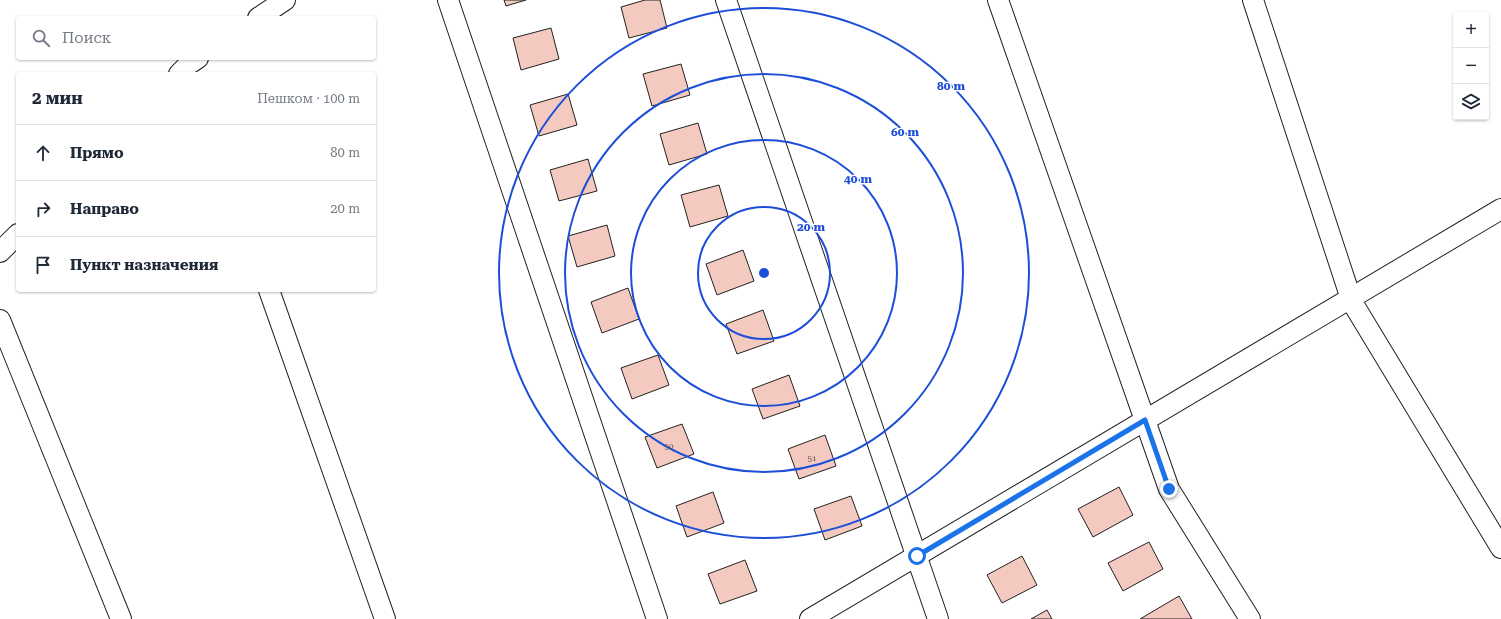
<!DOCTYPE html>
<html lang="ru">
<head>
<meta charset="utf-8">
<style>
  :root { --surface:#fff; --page:#f6f6f7; --text:#1f2937; --muted:#747a83; --line:#e0e1e3 }
  body { margin:0; font-family:"Roboto Serif",serif; background:var(--page); color:var(--text) }
  .controls { position:absolute; right:12px; top:12px; display:grid; overflow:hidden; border-radius:4px; box-shadow:0 1px 3px #0004 }
  .controls button { width:36px; height:36px; display:grid; place-items:center; padding:0; border:0; border-bottom:1px solid var(--line); background:var(--surface); color:var(--text); font:20px sans-serif }
  .stop { position:absolute; width:12px; height:12px; margin:-9px; border:3px solid #1a73e8; border-radius:50%; background:#fff }
  .stop.end { background:#1a73e8; border-color:#fff; box-shadow:0 1px 4px #0008 }
  .list { margin:0; padding:0; list-style:none }
  h2 { display:flex; justify-content:space-between; align-items:center; height:52px; margin:0; padding:0 16px; font-size:17px }
  h2 small { font-size:13px; font-weight:400; color:var(--muted) }
  .list li { display:grid; grid-template-columns:26px 1fr auto; gap:12px; align-items:center; box-sizing:border-box; height:56px; padding:0 16px; border-top:1px solid var(--line) }
  .list b { display:block; font-size:15px; white-space:nowrap }
  .list em { font-size:13px; font-style:normal; color:var(--muted) }
  .icon { flex:none; width:22px; height:22px; fill:none; stroke:currentColor; stroke-width:2; stroke-linecap:round; stroke-linejoin:round }
  .map { position:relative; flex:none; width:1501px; height:619px; overflow:hidden }
  .search { position:absolute; background:var(--surface); box-shadow:0 1px 3px #0004; left:16px; top:16px; width:360px; height:44px; display:flex; align-items:center; gap:10px; box-sizing:border-box; padding:0 14px; border-radius:4px; color:var(--muted); font-size:15px }
  .panel { position:absolute; background:var(--surface); box-shadow:0 1px 3px #0004; left:16px; top:72px; width:360px; height:220px; border-radius:4px }
  .map>svg:first-child { display:block }
</style>
</head>
<body>
<div class="map">
<svg width="1501" height="619" viewBox="0 0 1501 619">
  <rect width="100%" height="100%" fill="#fff"/>
  <!-- building -->
  <g fill="#f3c9c0" stroke="#222">
    <path d="M504,0H526L506,6Z"/>
    <path d="M645,0H660L667,28L629,38L621,7Z"/>
    <path d="M551,28L559,59L521,70L513,38Z"/>
    <path d="M681,64L690,95L652,106L643,74Z"/>
    <path d="M568,94L577,125L539,136L530,105Z"/>
    <path d="M698,123L707,154L669,165L660,134Z"/>
    <path d="M588,159L597,191L559,201L550,170Z"/>
    <path d="M719,185L728,216L690,227L681,195Z"/>
    <path d="M607,225L615,256L577,267L568,236Z"/>
    <path d="M743,250L754,281L717,295L706,264Z"/>
    <path d="M628,288L639,319L602,333L591,302Z"/>
    <path d="M763,310L774,341L737,354L726,324Z"/>
    <path d="M658,355L669,385L632,399L621,368Z"/>
    <path d="M789,375L800,406L763,419L752,389Z"/>
    <path d="M682,424L694,454L657,468L645,437Z"/>
    <path d="M825,435L836,466L799,479L788,449Z"/>
    <path d="M1119,487L1133,515L1093,537L1078,509Z"/>
    <path d="M713,492L724,523L687,537L676,506Z"/>
    <path d="M851,496L862,526L825,540L814,509Z"/>
    <path d="M1149,542L1163,569L1123,591L1108,563Z"/>
    <path d="M1022,556L1037,585L1002,603L987,575Z"/>
    <path d="M745,560L757,591L720,604L708,574Z"/>
    <path d="M1179,596L1192,619H1140Z"/>
    <path d="M1047,610L1052,619H1031Z"/>
  </g>
  <g fill="none" stroke-linecap="round" stroke-linejoin="round">
    <defs>
      <g id="minor">
        <path d="M448,0L657,619"/>
        <path d="M726,0L938,619"/>
        <path d="M998,0L1169,489L1250,619"/>
        <path d="M1253,0L1352,302L1501,548"/>
        <path d="M258,18L285,0"/>
        <path d="M179,74L189,64L198,58"/>
        <path d="M0,252L18,234"/>
        <path d="M269,290L385,619"/>
        <path d="M0,320L121,619"/>
        <path d="M810,619L1501,209"/>
      </g>
    </defs>
    <!-- minor casing -->
    <use href="#minor" stroke="#222" stroke-width="22"/>
    <!-- minor -->
    <use href="#minor" stroke="#fff" stroke-width="20"/>
  </g>
  <g fill="none" stroke-linecap="round" stroke-linejoin="round">
    <!-- route -->
    <path stroke="#1a73e8" stroke-width="5" d="M917,556L1145,420L1169,489"/>
  </g>
  <!-- distance rings -->
  <g fill="none" stroke="#1d4ed8" stroke-width="2">
    <circle cx="764" cy="273" r="66"/>
    <circle cx="764" cy="273" r="133"/>
    <circle cx="764" cy="273" r="199"/>
    <circle cx="764" cy="273" r="265"/>
  </g>
  <g text-anchor="middle" dominant-baseline="central" stroke-width="3" stroke-linejoin="round" paint-order="stroke">
    <!-- number labels -->
    <g font-size="8" fill="#564c4a">
      <text x="669" y="446">50</text>
      <text x="812" y="458">51</text>
    </g>
  </g>
  <circle cx="764" cy="273" r="6" fill="#1d4ed8" stroke="#fff" stroke-width="2"/>
  <g font-size="12" text-anchor="middle" font-weight="bold" fill="#1d4ed8" stroke="#fff" stroke-width="3" stroke-linejoin="round" paint-order="stroke">
    <text x="951" y="90">80 m</text>
    <text x="905" y="136">60 m</text>
    <text x="858" y="183">40 m</text>
    <text x="811" y="231">20 m</text>
  </g>
</svg>
<div class="controls">
<button>+</button>
<button>−</button>
<button><svg class="icon" aria-label="layers" viewBox="0 0 24 24"><path d="M12 4l9 5-9 5-9-5zM3 14l9 5 9-5"/></svg></button>
</div>
<div class="stop" style="left:917px;top:556px"></div>
<div class="stop end" style="left:1169px;top:489px"></div>
<div class="search"><svg class="icon" aria-label="search" viewBox="0 0 24 24"><circle cx="10" cy="10" r="6"/><path d="M15 15l6 6"/></svg>Поиск</div>
<section class="panel">
<h2>2 мин<small>Пешком · 100 m</small></h2>
<ul class="list">
<li><svg class="icon" aria-label="ahead" viewBox="0 0 24 24"><path d="M12 20V5M6 11l6-6 6 6"/></svg><div><b>Прямо</b></div><em>80 m</em></li>
<li><svg class="icon" aria-label="right" viewBox="0 0 24 24"><path d="M7 20v-9h11M14 6l5 5-5 5"/></svg><div><b>Направо</b></div><em>20 m</em></li>
<li><svg class="icon" aria-label="arrive" viewBox="0 0 24 24"><path d="M6 21V4h12l-3 4 3 4H6"/></svg><div><b>Пункт назначения</b></div></li>
</ul>
</section>
</div>
</body>
</html>
